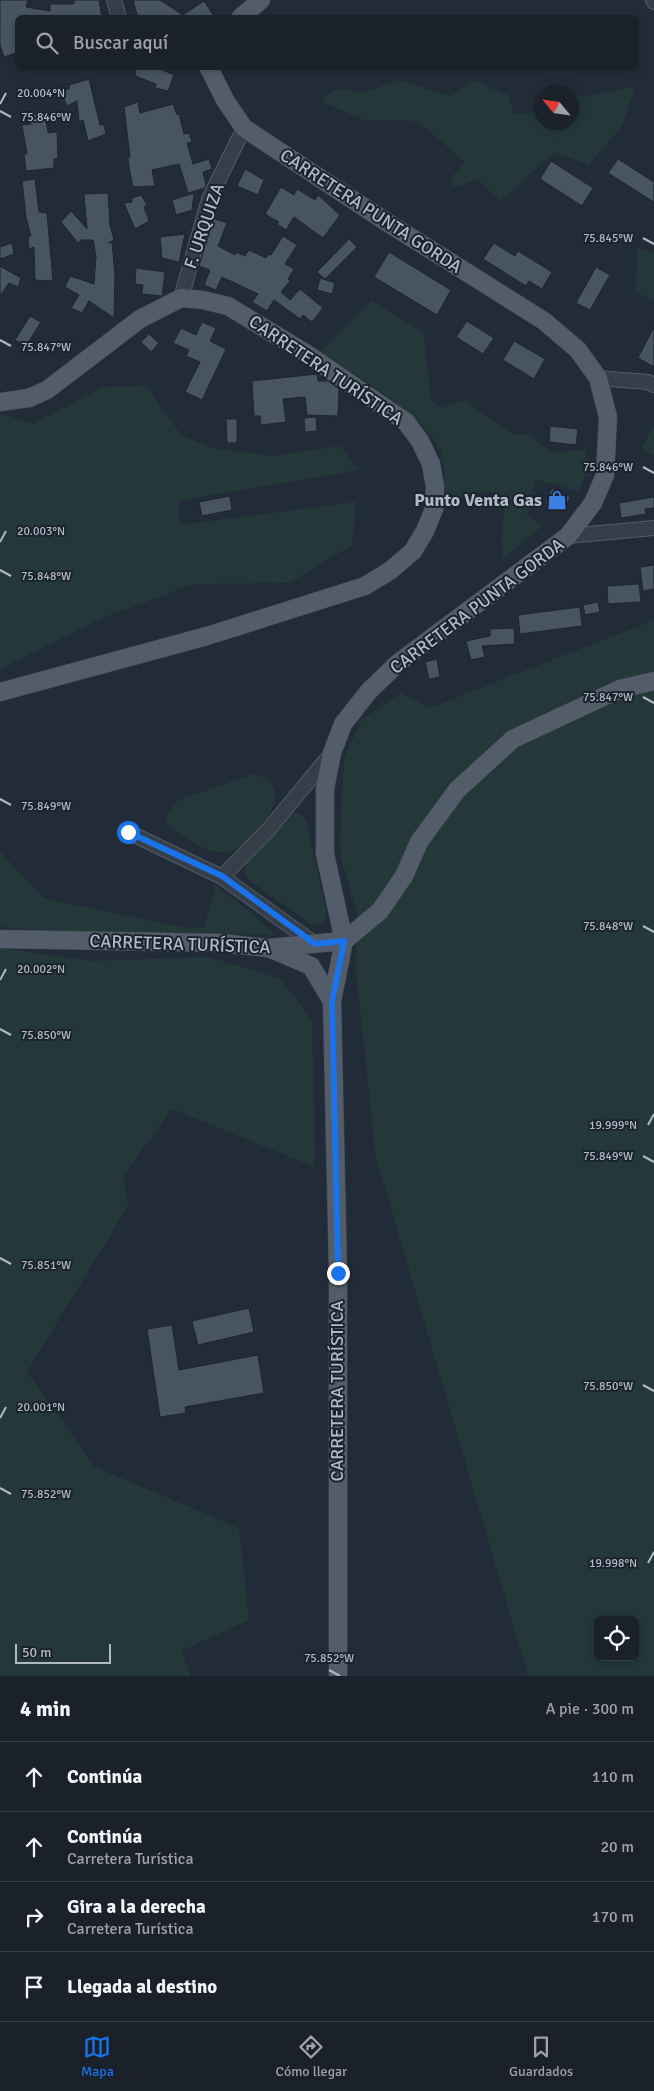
<!DOCTYPE html>
<html lang="es">
<head>
<meta charset="utf-8">
<style>
  :root { --surface:#1a212a; --page:#272e36; --text:#f1f3f6; --muted:#9fa3a8; --line:#383e47; --accent:#1a73e8 }
  body { margin:0; font-family:Signika,sans-serif; background:var(--page); color:var(--text) }
  .controls { position:absolute; right:15px; bottom:15px; display:grid; overflow:hidden; border-radius:8px; box-shadow:0 2px 8px #0003 }
  .controls button { width:45px; height:45px; display:grid; place-items:center; padding:0; border:0; border-bottom:1px solid var(--line); background:var(--surface); color:var(--text); font:25px sans-serif }
  .compass { position:absolute; left:534px; top:85px; width:45px; height:45px; border-radius:50%; background:var(--surface); box-shadow:0 2px 8px #0003; rotate:299deg }
  .scale { position:absolute; left:15px; bottom:12px; width:96px; box-sizing:border-box; padding-left:5px; border:2px solid #b0b9c5; border-top:0; font-size:14px; line-height:18px; white-space:nowrap; color:#b0b9c5; -webkit-text-stroke:4px #1b232d; paint-order:stroke }
  .stop { position:absolute; width:15px; height:15px; margin:-11px; border:4px solid #1a73e8; border-radius:50%; background:#fff }
  .stop.end { background:#1a73e8; border-color:#fff; box-shadow:0 1px 5px #0008 }
  .list { margin:0; padding:0; list-style:none }
  h2 { display:flex; justify-content:space-between; align-items:center; height:65px; margin:0; padding:0 20px; font-size:21px }
  h2 small { font-size:16px; font-weight:400; color:var(--muted) }
  .list li { display:grid; grid-template-columns:32px 1fr auto; gap:15px; align-items:center; box-sizing:border-box; height:70px; padding:0 20px; border-top:1px solid var(--line) }
  .list b { display:block; font-size:19px; white-space:nowrap }
  .list p { margin:0; font-size:16px; white-space:nowrap; color:var(--muted) }
  .list em { font-size:16px; font-style:normal; color:var(--muted) }
  .icon { flex:none; width:28px; height:28px; fill:none; stroke:currentColor; stroke-width:2; stroke-linecap:round; stroke-linejoin:round }
  .map { position:relative; flex:none; width:654px; height:1676px; overflow:hidden }
  .search { position:absolute; background:var(--surface); box-shadow:0 2px 8px #0003; left:15px; right:15px; top:15px; height:55px; display:flex; align-items:center; gap:12px; box-sizing:border-box; padding:0 18px; border-radius:8px; color:var(--muted); font-size:19px }
  .sheet { height:345px; background:var(--surface) }
  nav { display:flex; justify-content:space-around; align-items:center; box-sizing:border-box; height:70px; border-top:1px solid var(--line); background:var(--surface); font-size:14px; color:var(--muted) }
  nav a { display:grid; justify-items:center; gap:2px }
  nav .on { color:var(--accent) }
  .map>svg:first-child { display:block }
</style>
</head>
<body>
<div class="map">
<svg width="654" height="1676" viewBox="0 0 654 1676">
  <rect width="100%" height="100%" fill="#222c38"/>
  <!-- green -->
  <g fill="#243839" fill-rule="evenodd">
    <path d="M398,80L451,96L474,81L508,95L514,114L541,112L542,122H572V96L594,95L636,86L622,126L589,165L554,152L501,201L477,179L459,186H452L451,178L465,162L418,121L365,120L322,102C338,78 348,95 364,92C375,90 388,84 398,80Z"/>
    <path d="M637,248L654,253V301L636,292Z"/>
    <path d="M372,301L423,332L431,399L441,408L464,400L514,435L529,434L550,452L586,450V474L578,491L535,479L527,515L542,526L503,559L502,538L505,502L499,492C472,491 464,495 441,510C442,493 446,472 442,456C434,420 350,372 320,352Z"/>
    <path d="M147,386L181,435L212,448L274,456L340,446L358,470L178,501L180,525L356,502L352,545L289,583L193,584L100,619L0,669V415L10,416L33,424L104,387Z"/>
    <path d="M653,427L654,428V455L641,448Z"/>
    <path d="M654,620V1676H528L376,1157L356,971L357,911L341,858L340,839L344,757L363,718L401,693L430,708ZM598,1620H635V1657H598Z"/>
    <path d="M253,774C306,784 250,851 226,852C205,854 183,836 168,824L166,815L177,801Z"/>
    <path d="M298,813L306,819L326,912L324,922L314,926L250,881L245,875V866L292,814Z"/>
    <path d="M0,852L43,898L180,927L204,928L216,885L277,935L128,934L5,928L0,926Z"/>
    <path d="M0,948L91,961L209,957L280,979L312,1020L315,1167L172,1109L123,1176L128,1206L27,1372L95,1467L239,1528L249,1620L181,1651L191,1676H0Z"/>
  </g>
  <!-- building -->
  <g fill="#485462" stroke="#1d252f">
    <path d="M0,0H28L26,7L50,11V4H74V0H99L102,18H18V52L4,57L0,45Z"/>
    <path d="M133,0H160L183,15L204,1L215,18H138Z"/>
    <path d="M136,68H158L174,75L168,91L155,88L156,84L135,76Z"/>
    <path d="M89,79L100,125H104L106,134L88,141L83,120L79,122L77,101L67,106L61,92L70,88L69,85Z"/>
    <path d="M138,102L140,113L173,104L177,115L179,114L184,134L189,133L192,142L187,143L193,164L209,159L212,169L203,172L206,185L205,188L188,193L179,164L152,170L155,186L133,187L129,168L128,157H130L124,107Z"/>
    <path d="M45,113L48,133L57,132L58,158L54,159V168L26,171L24,154H27L22,125L31,124L30,115Z"/>
    <path d="M618,159L654,182V202L608,173Z"/>
    <path d="M551,161L593,188L582,206L540,179Z"/>
    <path d="M245,169L264,180L258,195L237,186Z"/>
    <path d="M35,179L39,212L47,213L53,281L35,280L34,247L29,249L28,237L31,236L26,217L22,181Z"/>
    <path d="M281,187L294,195L297,189L315,200L318,195L340,215L323,238L294,217L286,230L277,224L279,222L265,214Z"/>
    <path d="M108,193L110,225L114,240L108,243L112,242L115,275L114,318L89,301L82,313L71,308L79,295L65,287L70,276L94,284L96,256L93,240H81L78,243L61,222L71,211L87,229L84,194Z"/>
    <path d="M194,193L192,210L176,215L172,200Z"/>
    <path d="M141,195L147,205L144,207L149,221L135,229L124,203L132,202V198Z"/>
    <path d="M213,218L227,223L218,246L235,255L236,252L245,256L249,250L266,258L269,254L271,255L283,236L297,245L285,264L294,269L288,279L290,281L281,292L290,300L300,289L323,308L312,322L303,315L300,319L274,300L267,311L252,302L258,294L222,277L216,290L204,285L210,270L199,266Z"/>
    <path d="M185,234L179,262L162,258L160,237Z"/>
    <path d="M349,239L357,247L325,279L317,272Z"/>
    <path d="M12,243L14,254L0,259V247Z"/>
    <path d="M494,243L515,256L518,251L552,272L542,289L529,281L526,286L483,259Z"/>
    <path d="M389,252L451,290L437,315L374,277Z"/>
    <path d="M0,266L21,278L18,287L9,283L0,296Z"/>
    <path d="M596,267L610,275L590,310L576,303Z"/>
    <path d="M136,268L165,272L162,296L142,294L143,285L135,284Z"/>
    <path d="M320,278L335,283L332,294L317,290Z"/>
    <path d="M30,316L41,322L26,346L15,340Z"/>
    <path d="M467,321L494,338L483,354L456,337Z"/>
    <path d="M202,322L216,328L210,341L226,349L202,400L185,392L200,362L186,356L189,350L173,343L181,328L196,335Z"/>
    <path d="M654,327V367L638,358Z"/>
    <path d="M149,334L159,343L151,352L141,342Z"/>
    <path d="M514,341L545,359L534,379L503,360Z"/>
    <path d="M317,374L318,381H328L339,389L338,416L307,415L305,397L283,399L286,422L261,425L260,416H254L252,381Z"/>
    <path d="M316,417L317,431L305,432L304,418Z"/>
    <path d="M226,419H237V443H227Z"/>
    <path d="M550,426L578,429L576,445L549,442Z"/>
    <path d="M552,488L570,497L564,511L545,502Z"/>
    <path d="M230,496L232,510L202,516L199,502Z"/>
    <path d="M654,497V508L645,509L646,514L621,518L619,503Z"/>
    <path d="M654,565V589L643,591L640,567Z"/>
    <path d="M639,584L641,602L608,604L607,586Z"/>
    <path d="M598,602L600,612L585,615L583,605Z"/>
    <path d="M580,607L582,626L520,634L518,615Z"/>
    <path d="M514,628L515,644L482,646L485,657L471,660L466,641L490,636V629Z"/>
    <path d="M437,659L440,677L429,679L425,662Z"/>
    <path d="M249,1308L254,1332L198,1345L192,1321Z"/>
    <path d="M172,1325L179,1370L258,1355L264,1393L185,1407L186,1413L160,1417L147,1329Z"/>
  </g>
  <g fill="none" stroke-linecap="round" stroke-linejoin="round">
    <defs>
      <g id="minor">
        <path d="M114,0L119,18"/>
        <path d="M653,0L654,2"/>
        <path d="M181,298L209,199L244,128"/>
        <path d="M598,378L648,382L654,385"/>
        <path d="M568,536L654,528"/>
        <path d="M128,832L222,877L315,944"/>
        <path d="M222,877L269,829L331,754"/>
      </g>
      <g id="major">
        <path d="M240,18L261,0"/>
        <path d="M209,68L225,100L244,128L385,221L544,321L578,350L598,378L608,417L605,475L593,503L568,536L398,663L369,691L343,724L332,753L325,789V854L344,941L332,1001L338,1273V1676"/>
        <path d="M0,402L29,398L47,390L140,319L181,298L203,300L228,306L307,354L406,422L420,441L431,464L435,487L434,509L425,531L413,551L391,570L365,586L207,636L0,692"/>
        <path d="M0,939L221,943L268,948L344,941"/>
        <path d="M344,941L380,911L404,876L419,842L457,790L513,739L620,689L654,681"/>
        <path d="M271,949L311,966L332,1001"/>
      </g>
    </defs>
    <!-- minor casing -->
    <use href="#minor" stroke="#535c66" stroke-width="16"/>
    <!-- major casing -->
    <use href="#major" stroke="#3f4752" stroke-width="19"/>
    <!-- minor -->
    <use href="#minor" stroke="#353e49" stroke-width="14"/>
    <!-- major -->
    <use href="#major" stroke="#535d69" stroke-width="18"/>
  </g>
  <g fill="none" stroke-linecap="round" stroke-linejoin="round">
    <!-- route -->
    <path stroke="#1a73e8" stroke-width="6" d="M128,832L222,876L315,944L344,941L332,1001L338,1273"/>
  </g>
  <!-- ticks -->
  <path fill="none" stroke="#b0b9c5" stroke-width="2" d="M0,104L6,93M0,111L11,117M643,238L654,244M0,340L11,346M643,467L654,473M0,542L6,531M0,570L11,576M643,697L654,703M0,799L11,805M643,926L654,932M0,980L6,969M0,1029L11,1035M648,1125L654,1114M643,1156L654,1162M0,1258L11,1264M643,1385L654,1391M0,1418L6,1407M0,1488L11,1494M648,1563L654,1552M329,1670L340,1676"/>
  <!-- icons -->
  <defs>
    <symbol id="shop-bare" viewBox="-9 -9 18 18"><path d="M-5-2.5h2.3a2.7 3.5 0 0 1 5.4 0H5L5.5 6h-11ZM-1.5-2.5h3a1.5 2.3 0 0 0-3 0Z" fill="#3f7fe0" stroke="#1b232d" stroke-width="2.5" paint-order="stroke"/></symbol>
  </defs>
  <g fill-rule="evenodd">
    <use href="#shop-bare" x="543" y="486" width="28" height="28"/>
  </g>
  <g text-anchor="middle" dominant-baseline="central" stroke-width="4" stroke-linejoin="round" paint-order="stroke">
    <!-- street labels -->
    <g font-size="18" fill="#b0b9c5" stroke="#1b232d">
      <text transform="translate(371 211) rotate(33)">CARRETERA PUNTA GORDA</text>
      <text transform="translate(204 226) rotate(-71)">F. URQUIZA</text>
      <text transform="translate(326 370) rotate(34)">CARRETERA TURÍSTICA</text>
      <text transform="translate(477 606) rotate(-37)">CARRETERA PUNTA GORDA</text>
      <text transform="translate(180 944) rotate(2)">CARRETERA TURÍSTICA</text>
      <text transform="translate(337 1391) rotate(-90)">CARRETERA TURÍSTICA</text>
    </g>
    <!-- poi labels -->
    <g font-size="18" font-weight="bold" fill="#b0b9c5" stroke="#1b232d" text-anchor="end">
      <text x="542" y="500">Punto Venta Gas</text>
    </g>
  </g>
  <g font-size="12" text-anchor="middle" fill="#b0b9c5" stroke="#1b232d" stroke-width="4" stroke-linejoin="round" paint-order="stroke">
    <text x="41" y="97">20.004°N</text>
    <text x="46" y="121">75.846°W</text>
    <text x="608" y="242">75.845°W</text>
    <text x="46" y="351">75.847°W</text>
    <text x="608" y="471">75.846°W</text>
    <text x="41" y="535">20.003°N</text>
    <text x="46" y="580">75.848°W</text>
    <text x="608" y="701">75.847°W</text>
    <text x="46" y="810">75.849°W</text>
    <text x="608" y="930">75.848°W</text>
    <text x="41" y="973">20.002°N</text>
    <text x="46" y="1039">75.850°W</text>
    <text x="613" y="1129">19.999°N</text>
    <text x="608" y="1160">75.849°W</text>
    <text x="46" y="1269">75.851°W</text>
    <text x="608" y="1390">75.850°W</text>
    <text x="41" y="1411">20.001°N</text>
    <text x="46" y="1498">75.852°W</text>
    <text x="613" y="1567">19.998°N</text>
    <text x="329" y="1662">75.852°W</text>
  </g>
</svg>
<div class="controls">
<button><svg class="icon" aria-label="locate" viewBox="0 0 24 24"><circle cx="12" cy="12" r="6"/><path d="M12 2v4M12 18v4M2 12h4M18 12h4"/></svg></button>
</div>
<svg class="compass" viewBox="-18 -18 36 36"><path d="M0-13l5 13h-10z" fill="#e53935"/><path d="M0 13l5-13h-10z" fill="#9fa3a8"/></svg>
<div class="scale">50 m</div>
<div class="stop" style="left:128px;top:832px"></div>
<div class="stop end" style="left:338px;top:1273px"></div>
<div class="search"><svg class="icon" aria-label="search" viewBox="0 0 24 24"><circle cx="10" cy="10" r="6"/><path d="M15 15l6 6"/></svg>Buscar aquí</div>
</div>
<section class="sheet">
<h2>4 min<small>A pie · 300 m</small></h2>
<ul class="list">
<li><svg class="icon" aria-label="ahead" viewBox="0 0 24 24"><path d="M12 20V5M6 11l6-6 6 6"/></svg><div><b>Continúa</b></div><em>110 m</em></li>
<li><svg class="icon" aria-label="ahead" viewBox="0 0 24 24"><path d="M12 20V5M6 11l6-6 6 6"/></svg><div><b>Continúa</b><p>Carretera Turística</p></div><em>20 m</em></li>
<li><svg class="icon" aria-label="right" viewBox="0 0 24 24"><path d="M7 20v-9h11M14 6l5 5-5 5"/></svg><div><b>Gira a la derecha</b><p>Carretera Turística</p></div><em>170 m</em></li>
<li><svg class="icon" aria-label="arrive" viewBox="0 0 24 24"><path d="M6 21V4h12l-3 4 3 4H6"/></svg><div><b>Llegada al destino</b></div></li>
</ul>
</section>
<nav>
<a class="on"><svg class="icon" aria-label="map" viewBox="0 0 24 24"><path d="M3 6l6-2 6 2 6-2v14l-6 2-6-2-6 2zM9 4v14M15 6v14"/></svg>Mapa</a>
<a><svg class="icon" aria-label="directions" viewBox="0 0 24 24"><path d="M12 3l9 9-9 9-9-9zM9 14v-3h6M13 9l2 2-2 2"/></svg>Cómo llegar</a>
<a><svg class="icon" aria-label="saved" viewBox="0 0 24 24"><path d="M7 4h10v16l-5-4-5 4z"/></svg>Guardados</a>
</nav>
</body>
</html>
